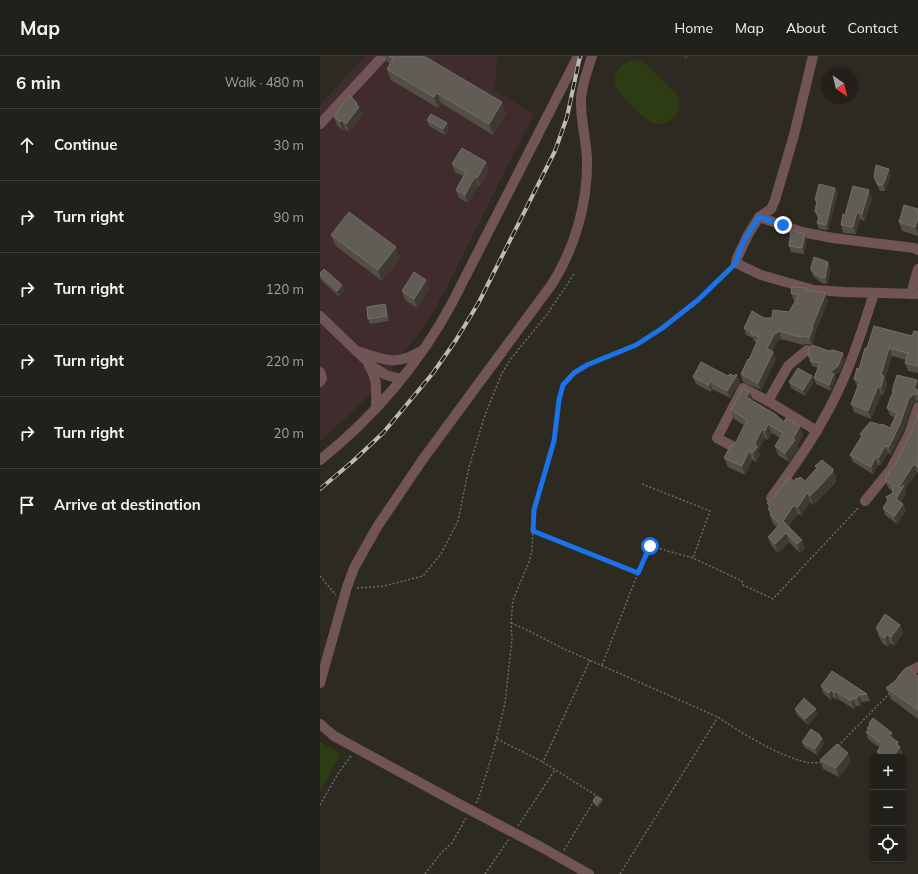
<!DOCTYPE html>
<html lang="en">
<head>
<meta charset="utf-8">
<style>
  :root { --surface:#22201a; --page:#2e2d27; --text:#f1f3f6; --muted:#a2a3a2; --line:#3f3e39 }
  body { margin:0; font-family:Mulish,sans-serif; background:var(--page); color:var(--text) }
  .controls { position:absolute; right:12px; bottom:12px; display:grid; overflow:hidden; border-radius:4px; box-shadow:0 1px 3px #0004 }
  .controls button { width:36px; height:36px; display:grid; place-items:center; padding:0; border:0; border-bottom:1px solid var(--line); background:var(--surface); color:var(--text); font:20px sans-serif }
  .compass { position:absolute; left:502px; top:12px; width:36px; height:36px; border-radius:50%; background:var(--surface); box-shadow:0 1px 3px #0004; rotate:145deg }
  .stop { position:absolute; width:12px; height:12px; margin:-9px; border:3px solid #1a73e8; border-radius:50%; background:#fff }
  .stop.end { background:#1a73e8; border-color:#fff; box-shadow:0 1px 4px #0008 }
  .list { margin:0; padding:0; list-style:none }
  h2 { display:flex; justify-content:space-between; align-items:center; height:52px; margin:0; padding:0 16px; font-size:17px }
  h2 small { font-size:13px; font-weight:400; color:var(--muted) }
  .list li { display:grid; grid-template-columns:26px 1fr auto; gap:12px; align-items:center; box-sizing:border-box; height:72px; padding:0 16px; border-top:1px solid var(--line) }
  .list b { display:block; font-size:15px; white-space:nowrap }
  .list em { font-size:13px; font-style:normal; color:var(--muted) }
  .icon { flex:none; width:22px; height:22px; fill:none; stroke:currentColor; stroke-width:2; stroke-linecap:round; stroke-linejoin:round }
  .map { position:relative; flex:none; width:598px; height:818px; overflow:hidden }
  header { display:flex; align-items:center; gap:24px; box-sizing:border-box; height:56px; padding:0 20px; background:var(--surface); border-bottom:1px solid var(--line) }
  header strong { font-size:19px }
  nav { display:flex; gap:22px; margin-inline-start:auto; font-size:14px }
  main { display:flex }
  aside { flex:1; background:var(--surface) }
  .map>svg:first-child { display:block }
</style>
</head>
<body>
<header>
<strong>Map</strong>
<nav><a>Home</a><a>Map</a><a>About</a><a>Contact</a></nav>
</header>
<main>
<aside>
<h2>6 min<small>Walk · 480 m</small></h2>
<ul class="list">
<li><svg class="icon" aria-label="ahead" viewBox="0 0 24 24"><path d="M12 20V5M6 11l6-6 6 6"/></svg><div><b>Continue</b></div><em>30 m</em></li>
<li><svg class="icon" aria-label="right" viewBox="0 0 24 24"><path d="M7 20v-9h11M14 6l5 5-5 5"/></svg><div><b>Turn right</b></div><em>90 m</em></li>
<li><svg class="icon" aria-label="right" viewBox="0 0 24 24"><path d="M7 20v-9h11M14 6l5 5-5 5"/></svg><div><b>Turn right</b></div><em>120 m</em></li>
<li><svg class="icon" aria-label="right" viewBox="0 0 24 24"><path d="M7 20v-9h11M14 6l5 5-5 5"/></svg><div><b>Turn right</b></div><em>220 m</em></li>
<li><svg class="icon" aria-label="right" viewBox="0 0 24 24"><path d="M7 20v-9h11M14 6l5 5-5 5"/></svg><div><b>Turn right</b></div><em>20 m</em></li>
<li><svg class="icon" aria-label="arrive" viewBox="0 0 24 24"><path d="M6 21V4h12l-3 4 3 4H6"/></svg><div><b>Arrive at destination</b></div></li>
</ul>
</aside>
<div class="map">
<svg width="598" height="818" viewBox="0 0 598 818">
  <rect width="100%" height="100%" fill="#2d2a22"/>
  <!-- industrial -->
  <path fill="#402c2d" d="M45,0H178L174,34L214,58L125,235L110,261L74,311L63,325L26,362L0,385V49Z"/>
  <!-- green -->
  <g fill="#2d3c12">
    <path d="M315,4C318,5 322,5 324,7C330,11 353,33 357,39C366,52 352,69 337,68C334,68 331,67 329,65C322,60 303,42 298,35C288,21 301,5 315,4Z"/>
    <path d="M0,686L21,698L0,736Z"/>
  </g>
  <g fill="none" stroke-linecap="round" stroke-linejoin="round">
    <!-- path -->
    <g stroke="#6c6a63" stroke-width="1.5" stroke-dasharray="2 2" stroke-linecap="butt">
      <path d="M322,428L390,455L373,502"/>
      <path d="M214,475L318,517L330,490L373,502L422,525L423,529L453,543L539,451"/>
      <path d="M0,520L16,539"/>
      <path d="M37,532L64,530L103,520L121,498L138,465L149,411L165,359L182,317L190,304L228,257L254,218"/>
      <path d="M191,567L205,573L242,592L398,661C418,675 478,713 501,706"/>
      <path d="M270,604L223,706L277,740"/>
      <path d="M282,609L318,517"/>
      <path d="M177,683L223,706"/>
      <path d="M518,690L570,637"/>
      <path d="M156,747L159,741L174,693L185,647L192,583L191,567L193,544L209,506L212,494L214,454L234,385L239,344L243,329L254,317L267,309L316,289L341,273L378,244L410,213"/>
      <path d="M0,749L19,716L31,700"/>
      <path d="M198,770L235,714"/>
      <path d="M244,794L274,745"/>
      <path d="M105,818L121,797L132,787L146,762"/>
      <path d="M165,818L189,783"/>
      <path d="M300,818L398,661"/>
    </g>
    <!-- minor -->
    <g stroke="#715556" stroke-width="10">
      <path d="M493,0L474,79L455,144L451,153L439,161L428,179L417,202L416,207L441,219L494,234L525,236L598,238"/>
      <path d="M0,68L63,0"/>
      <path d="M439,161L482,176L513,182L594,192L598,194"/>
      <path d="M591,238L598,213"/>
      <path d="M0,260L53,311L66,319L81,323"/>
      <path d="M40,296C64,304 77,310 101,295"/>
      <path d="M49,310C58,323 56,336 56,351"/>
      <path d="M0,316L2,322L0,326"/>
      <path d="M448,345L468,310L487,294"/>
      <path d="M414,391L397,382L423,332L448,345L497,375"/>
      <path d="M0,404C53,362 100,307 132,247L258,0"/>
      <path d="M451,442C479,404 505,366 523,324C536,295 545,266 554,237"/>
      <path d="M545,445L571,413L589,378L598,351"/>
      <path d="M582,623L587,617L598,611"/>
      <path d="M0,627L27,531L34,512L44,494L57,471L103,403L232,228C255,192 268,146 267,103C266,82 260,62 261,42C262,28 268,13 272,0"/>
      <path d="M0,668L14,680L139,748L221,791L269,818"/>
    </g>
    <defs>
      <path id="rail" d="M0,433L32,406L63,377L113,317L136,284L159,246L235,95L247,61L260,0"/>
    </defs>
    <!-- rail casing -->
    <use href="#rail" stroke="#bdbbb5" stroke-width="4"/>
    <!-- rail -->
    <use href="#rail" stroke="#232119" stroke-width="2.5" stroke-dasharray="8" stroke-linecap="butt"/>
  </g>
  <!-- wall -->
  <g fill="#534e46">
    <path d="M65,0H104L186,57L173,79L121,47L118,52L71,24L67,13L70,8L67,5Z"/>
    <path d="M38,50L43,59L29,76L25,73L23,74L17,70L14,61Z"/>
    <path d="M107,64L129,72L125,79L109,70Z"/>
    <path d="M132,108L169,114L160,130L158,129L148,147L139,142L136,134L143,120L135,116Z"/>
    <path d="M571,119L565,135H560L556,127L554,121Z"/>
    <path d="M515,132L518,137L508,174L499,173L497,167L498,163L495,155L497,148L495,144Z"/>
    <path d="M552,142L545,165L540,163L536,178L523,177L521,169L525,159Z"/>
    <path d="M598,153V180L582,175L579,166Z"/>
    <path d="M11,179L80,202L62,225L16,190Z"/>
    <path d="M487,184L484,198L471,196L469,190Z"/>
    <path d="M511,212L507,228L502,227L493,220L491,214Z"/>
    <path d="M0,217L22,229L24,235L19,241L1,224L0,221Z"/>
    <path d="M106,224L109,232L97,252L85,244L82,235Z"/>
    <path d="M488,232V234L508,245L495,277V278L492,289L486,288L483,289L461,283L457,286L452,295L453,296L456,303L441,334L423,326L421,318L429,304L437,287L434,285L433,282L426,279L424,272L444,262H452L469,256L476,245H474L471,237Z"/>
    <path d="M65,248L68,254L69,265L50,268L48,263Z"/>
    <path d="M598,276V317L588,315L585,307L586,304L572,300L565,323L567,328L563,339L561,338L551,363L534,356L531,348L538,332L537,331L534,323L539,313L547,292L592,280Z"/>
    <path d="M488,300L525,303L520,315L515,319L516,323L511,335L496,328L494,322L498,312L492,310Z"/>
    <path d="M373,321L420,326L410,342L392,333L391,336L376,328Z"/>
    <path d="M597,324L598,327V345H596L592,349L583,375L571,398L568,397L561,409H558L553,418L533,406L530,399L541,380L540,378L570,372L575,362L570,359L567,352L573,337L572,335Z"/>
    <path d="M469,326H494L485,340L471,332Z"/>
    <path d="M430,336L433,345L483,379L477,390L478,393L469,406L458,399L455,390L460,382L452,377L448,384L445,382L438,395L440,399L436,406L432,404L425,419L408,411L404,402L416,386L425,370L414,363L411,354Z"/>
    <path d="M598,357V416H597L585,433L586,436L581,446L583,448L586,455L577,468L565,459L563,452L568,445L566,441L573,437L572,435L568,432L566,425L568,420L575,409L592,374Z"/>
    <path d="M495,410L513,413L516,422V426L493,449L490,446L481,460L478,458L468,470L485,492L480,497L469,486L458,497L451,489L448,481L457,471L453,468L448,453L449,452L447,447L474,425L478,423L485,425L496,413Z"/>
    <path d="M580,569L583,577L574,590L570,587L568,591L562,587L560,582L559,581L556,572Z"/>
    <path d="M598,620V663L571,643L566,632Z"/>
    <path d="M501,630L547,638L550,645L542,646L540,650H536L534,653L518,643L517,644L513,641L511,644L503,637Z"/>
    <path d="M475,653L498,658L488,669L477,659Z"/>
    <path d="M549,667L572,677L574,684L578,686L579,690L580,691L583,698L581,701H559L557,696L560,692L548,683L546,676L548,674L547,672L549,670Z"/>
    <path d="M500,679L504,687L497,699L484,691L482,686Z"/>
    <path d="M500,704L531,706L519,721L503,713Z"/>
    <path d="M273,745L283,746L278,752L274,748Z"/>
  </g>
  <!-- shaded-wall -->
  <g fill="#3e3a32">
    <path d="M364,0H369L365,4Z"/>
    <path d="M117,37L121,47L118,52L114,41Z"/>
    <path d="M182,46L186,57L173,79L169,68Z"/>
    <path d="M37,47L43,59L29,76L26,68Z"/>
    <path d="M22,64L25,73L23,74L20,66Z"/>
    <path d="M127,67L129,72L125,79L123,73Z"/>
    <path d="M166,106L169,114L160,130L157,122Z"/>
    <path d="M569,113L571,119L565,135L563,129Z"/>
    <path d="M155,121L158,129L148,147L145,139Z"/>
    <path d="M515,132L518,137L508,174L506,169Z"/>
    <path d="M549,134L552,142L545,165L542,158Z"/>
    <path d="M537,156L540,163L536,178L533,171Z"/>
    <path d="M598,162V178L595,171Z"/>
    <path d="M485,178L487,184L484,198L482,192Z"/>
    <path d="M76,191L80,202L62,225L58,214Z"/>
    <path d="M508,206L511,212L507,228L505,222Z"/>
    <path d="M106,224L109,232L97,252L94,243Z"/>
    <path d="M22,229L24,235L19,241L17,235Z"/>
    <path d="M506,237L508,245L495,277V278L492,289L489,282L492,271Z"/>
    <path d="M65,248L68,254L69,265L67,260Z"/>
    <path d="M459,275L461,283L457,286L450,300L447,292L454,279Z"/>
    <path d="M569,292L572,300L565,323L567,328L563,339L561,331V319Z"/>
    <path d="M453,296L456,303L441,334L438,327Z"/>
    <path d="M523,297L525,303L520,315L515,319L516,323L511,335L509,329L510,316Z"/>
    <path d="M417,319L420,326L410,342L407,335Z"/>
    <path d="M492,320L494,326L485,340L483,334Z"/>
    <path d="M597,324L598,327V339L594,333Z"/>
    <path d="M390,325L392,333L391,336L389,329Z"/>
    <path d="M558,330L561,338L551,363L548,355Z"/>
    <path d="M430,336L433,345L429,350L426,341Z"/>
    <path d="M594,338L596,345L592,349L583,375L571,398L569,391L589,342Z"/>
    <path d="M448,368L452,377L448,384L445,375Z"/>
    <path d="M480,370L483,379L477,390L478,393L469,406L465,397Z"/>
    <path d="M442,373L445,382L438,395L440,399L436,406L433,397L435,387Z"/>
    <path d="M565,390L568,397L561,409L559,401Z"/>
    <path d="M429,395L432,404L425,419L422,410Z"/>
    <path d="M555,402L558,409L553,418L551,411Z"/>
    <path d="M594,408L597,416L585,433L586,436L579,450L576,443L579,431Z"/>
    <path d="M513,413L516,422V426L493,449L490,440Z"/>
    <path d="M487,437L490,446L481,460L478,451Z"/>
    <path d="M583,448L586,455L577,468L574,461Z"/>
    <path d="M474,449L478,458L466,473L463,465Z"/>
    <path d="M466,477L469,486L458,497L455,488Z"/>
    <path d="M482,484L485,492L480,497L477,488Z"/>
    <path d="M580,569L583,577L574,590L571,581Z"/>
    <path d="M567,578L570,587L568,591L565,582Z"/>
    <path d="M511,634L513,641L511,644L509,637Z"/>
    <path d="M516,635L518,643L517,644L515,637Z"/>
    <path d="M539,639L542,646L540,650L537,642Z"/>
    <path d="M533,643L536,650L534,653L531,645Z"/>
    <path d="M496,653L498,658L488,669L485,663Z"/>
    <path d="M572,677L574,684L569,680Z"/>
    <path d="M500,679L504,687L497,699L495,693Z"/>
    <path d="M578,686L583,698L581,701H573Z"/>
    <path d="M528,697L531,706L519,721L516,712Z"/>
    <path d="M282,743L283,746L278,752L277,749Z"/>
  </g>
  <!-- building -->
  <g fill="#615c55" stroke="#736f68">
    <path d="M69,0H104L182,46L169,68L117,37L114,41L67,13L73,3Z"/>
    <path d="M29,39L37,47L36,48L39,51L26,68L22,64L20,66L14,61Z"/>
    <path d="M111,58L127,67L123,73L107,64Z"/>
    <path d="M142,92L166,106L157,122L155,121L145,139L136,134L146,116L132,108Z"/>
    <path d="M556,109L569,113L563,129H558L554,121Z"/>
    <path d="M499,128L515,132L506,169L497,167L499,161L495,155L497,145L495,144Z"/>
    <path d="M533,130L549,134L542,158L537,156L533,171L521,169L523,158L525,159Z"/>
    <path d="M584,149L598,153V162L595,171L579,166Z"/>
    <path d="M29,156L76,191L58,214L11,179Z"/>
    <path d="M471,174L485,178L482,192L469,190Z"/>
    <path d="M494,201L508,206L505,222L500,221L491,214V211Z"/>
    <path d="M4,213L22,229L17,235L0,219V217Z"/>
    <path d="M94,216L106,224L94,243L82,235Z"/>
    <path d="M472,231L488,232L487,234L506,237L492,271H493L489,282L484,280L480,281L459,275L454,279L447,292L453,296L438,327L421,318L428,303L429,304L439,281L431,278L432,276L424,272L432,255L444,262H452L453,254L469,256L479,239L471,237Z"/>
    <path d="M65,248L67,260L48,263L47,251Z"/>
    <path d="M554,270L592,280L594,275L598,276V310L585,307L588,297L569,292L561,319L564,320L561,331L558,330L548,355L531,348L540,325L534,323L537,312L539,313L545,292H547Z"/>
    <path d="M492,289L509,295L513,294L523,297L518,310L510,316L514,318L509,329L494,322L500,307L490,305L492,301L488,300L489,294Z"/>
    <path d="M381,306L408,320L410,318L414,320L416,318L417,319L407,335L390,325L389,329L373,321Z"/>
    <path d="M478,312L492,320L483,334L469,326Z"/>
    <path d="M577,319L597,324L594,333L598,334V338H594L589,342L580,368L569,391L565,390L559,401L555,402L551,411L530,399L542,380L540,378L550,366L562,369V368L570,372L577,357L567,352L571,340L574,335H572Z"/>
    <path d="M423,332L430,336L426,341L455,358L464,366L466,362L480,370L473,383L475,384L465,397L455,390L463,377L448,368L445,375L442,373L435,387L437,391L433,397L429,395L422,410L404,402L411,389L413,390L416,386L427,364L411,354Z"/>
    <path d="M598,357V411L594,408L579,431L580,432L584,429L576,443L583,448L574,461L563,452L568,444L566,441L573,437L572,429L566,425V420H568L569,415L575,409L592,374Z"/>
    <path d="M502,404L513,413L512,417L490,440L487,437L478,451L474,449L463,465L482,484L477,488L466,477L455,488L448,481L460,468L450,459L452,457L448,453L450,450L447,447L455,440L469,421L474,425L476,422L478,423L480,421L485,425L497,412L495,410Z"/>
    <path d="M565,558L580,569L571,581L567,578L565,582L559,578L561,576L556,572Z"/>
    <path d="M587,611L598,620V654L566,632L575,625Z"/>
    <path d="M512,615L547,638L539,639L537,642L533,643L531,645L516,635L515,637L511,634L509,637L501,630Z"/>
    <path d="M484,642L496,653L485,663L475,653Z"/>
    <path d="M553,662L572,677L569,680L578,686L577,689L580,691L573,701H565L557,696L562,688L546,676L549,673L547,672L550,669L549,667Z"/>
    <path d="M491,673L500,679L499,680L502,682L495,693L482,686Z"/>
    <path d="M517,688L528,697L516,712L500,704Z"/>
    <path d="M276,740L282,743L277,749L273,745Z"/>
  </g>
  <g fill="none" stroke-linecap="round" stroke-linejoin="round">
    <!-- route -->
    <path stroke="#1a73e8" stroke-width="5" d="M330,490L318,517L213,475L214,454L234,385L239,344L243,329L254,317L267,309L316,289L341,273L378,244L416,207C419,190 430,175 439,161L463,169"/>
  </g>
</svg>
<div class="controls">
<button>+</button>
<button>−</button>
<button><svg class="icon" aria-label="locate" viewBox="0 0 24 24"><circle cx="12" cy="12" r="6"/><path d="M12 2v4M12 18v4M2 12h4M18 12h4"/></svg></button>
</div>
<svg class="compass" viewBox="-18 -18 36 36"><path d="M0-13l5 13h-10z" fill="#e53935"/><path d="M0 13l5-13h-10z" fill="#a2a3a2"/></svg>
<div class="stop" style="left:330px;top:490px"></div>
<div class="stop end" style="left:463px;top:169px"></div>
</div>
</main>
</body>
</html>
